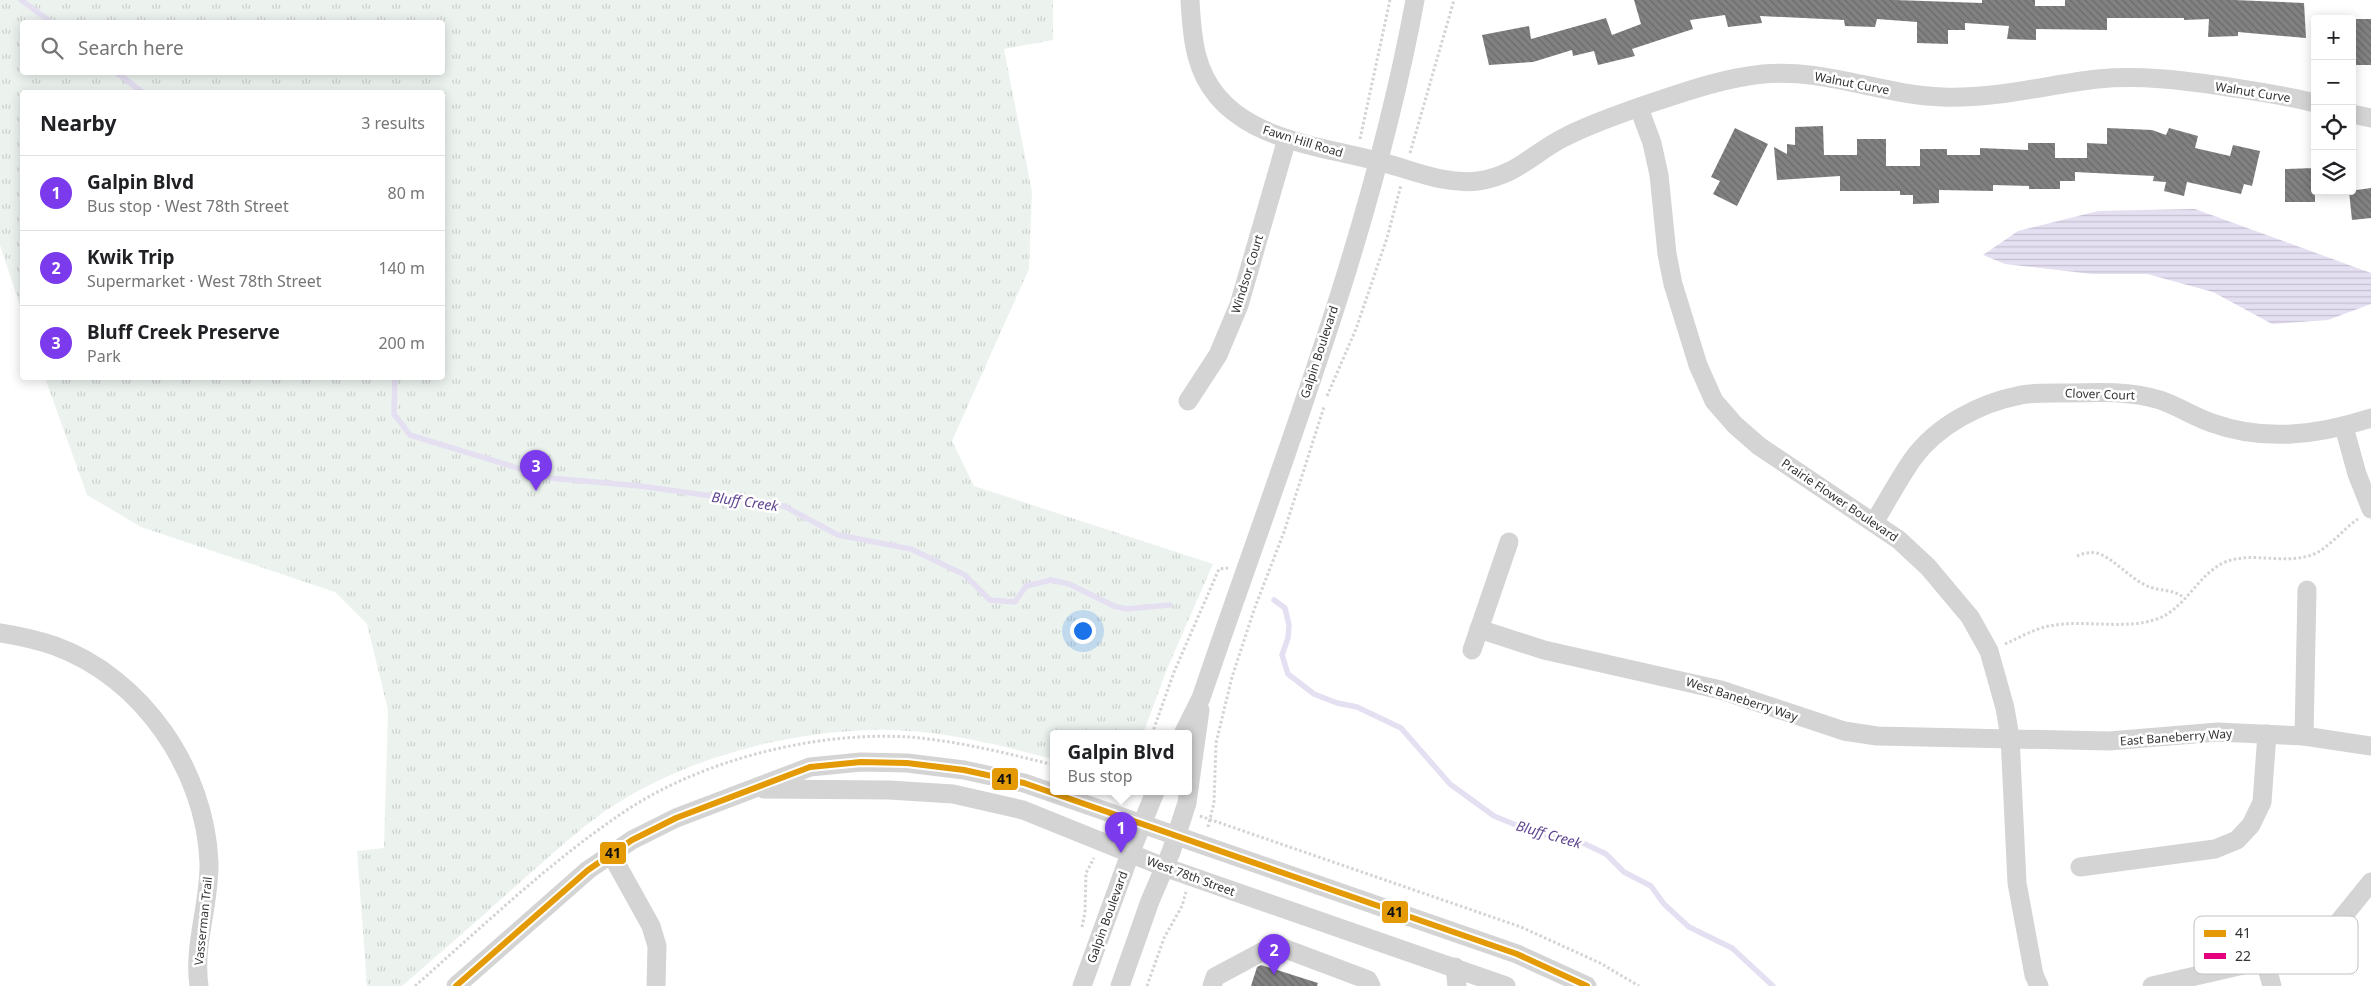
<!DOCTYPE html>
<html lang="en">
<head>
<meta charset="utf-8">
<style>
  :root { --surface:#fff; --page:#f6f6f6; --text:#202124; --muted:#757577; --line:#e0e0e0; --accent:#7c3aed }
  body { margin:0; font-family:"Noto Sans",sans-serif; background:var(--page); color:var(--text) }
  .controls { position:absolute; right:15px; top:15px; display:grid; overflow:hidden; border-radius:5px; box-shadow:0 2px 12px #0003 }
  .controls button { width:45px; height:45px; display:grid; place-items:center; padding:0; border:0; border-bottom:1px solid var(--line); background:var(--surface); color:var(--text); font:25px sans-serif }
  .you { position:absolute; left:1082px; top:630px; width:18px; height:18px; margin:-12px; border:4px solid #fff; border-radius:50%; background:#1a73e8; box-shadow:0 0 0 8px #1a73e833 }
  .badge { display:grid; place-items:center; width:32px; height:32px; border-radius:50%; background:var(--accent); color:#fff; font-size:16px; font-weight:700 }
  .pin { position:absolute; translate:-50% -41px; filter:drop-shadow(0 1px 2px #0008) }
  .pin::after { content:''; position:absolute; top:26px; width:18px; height:15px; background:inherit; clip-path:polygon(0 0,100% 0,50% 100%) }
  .popup { position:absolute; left:1050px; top:730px; width:142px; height:65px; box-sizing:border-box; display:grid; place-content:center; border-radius:5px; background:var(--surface); filter:drop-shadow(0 1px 4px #0005); font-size:16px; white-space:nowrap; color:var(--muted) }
  .popup b { font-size:19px; color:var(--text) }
  .popup::after { content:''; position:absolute; left:50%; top:100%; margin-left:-10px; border:10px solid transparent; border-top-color:var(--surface) }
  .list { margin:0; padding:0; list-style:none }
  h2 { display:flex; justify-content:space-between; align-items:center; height:65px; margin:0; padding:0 20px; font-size:21px }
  h2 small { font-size:16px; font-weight:400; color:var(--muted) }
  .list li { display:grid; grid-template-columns:32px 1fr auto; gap:15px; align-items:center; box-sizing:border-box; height:75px; padding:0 20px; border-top:1px solid var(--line) }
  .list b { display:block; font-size:19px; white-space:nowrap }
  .list p { margin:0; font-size:16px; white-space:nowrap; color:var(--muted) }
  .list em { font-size:16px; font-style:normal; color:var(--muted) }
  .icon { flex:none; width:28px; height:28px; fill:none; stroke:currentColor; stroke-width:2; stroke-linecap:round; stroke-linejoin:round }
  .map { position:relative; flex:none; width:2371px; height:986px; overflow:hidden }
  .search { position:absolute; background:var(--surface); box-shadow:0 2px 12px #0003; left:20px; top:20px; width:425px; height:55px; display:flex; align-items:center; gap:12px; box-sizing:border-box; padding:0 18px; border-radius:5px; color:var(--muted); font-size:19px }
  .panel { position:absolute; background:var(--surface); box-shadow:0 2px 12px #0003; left:20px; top:90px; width:425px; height:290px; border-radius:5px }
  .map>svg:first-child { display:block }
</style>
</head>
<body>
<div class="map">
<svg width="2371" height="986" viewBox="0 0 2371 986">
  <defs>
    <pattern id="park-tufts" width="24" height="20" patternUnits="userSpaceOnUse" patternTransform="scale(1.25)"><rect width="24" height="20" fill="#ecf3ef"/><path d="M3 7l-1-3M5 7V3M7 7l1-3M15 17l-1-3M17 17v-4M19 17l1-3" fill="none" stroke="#cbd1cd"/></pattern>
    <pattern id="water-rules" width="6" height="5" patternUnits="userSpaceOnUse" patternTransform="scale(1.25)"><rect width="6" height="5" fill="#e5dff2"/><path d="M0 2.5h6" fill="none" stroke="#c5c0d0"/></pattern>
    <pattern id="building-back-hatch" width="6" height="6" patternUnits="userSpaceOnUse" patternTransform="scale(1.25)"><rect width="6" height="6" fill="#818181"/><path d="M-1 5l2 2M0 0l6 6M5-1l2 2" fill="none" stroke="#6a6a6a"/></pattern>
  </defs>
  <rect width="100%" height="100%" fill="#fff"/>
  <!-- park -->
  <path fill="url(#park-tufts)" fill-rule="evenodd" d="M0,0H1053V40L1004,49L1032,192L1029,269L952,441L974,486L1213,564L1167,669L1143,734H1054L1053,759C995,744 932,728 871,730C782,733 691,757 616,804C584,824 556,851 527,876C486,913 444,950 402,986H367L357,851L384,848L388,710L367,624L335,592L141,527L87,495L45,378H442V92H22V312L0,245ZM22,22H442V72H22Z"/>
  <!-- water -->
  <path fill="url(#water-rules)" d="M2195,209L2371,273V304L2328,320L2272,324L2213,292L2147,274H2092L2005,264L1983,255L2018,231L2098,211Z"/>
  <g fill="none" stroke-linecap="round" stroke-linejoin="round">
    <!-- stream -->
    <g stroke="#e5dff2" stroke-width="5.5">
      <path d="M21,0L51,22"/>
      <path d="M116,72L142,92"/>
      <path d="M395,378L394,414L410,435L550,478L640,486L784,506L838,535L911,549L965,575L990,600L1015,602L1026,586L1051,580L1069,584L1114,606L1126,609L1170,605"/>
      <path d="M1274,600L1285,608L1289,625L1288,638L1282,655L1288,674L1314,694L1337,703L1357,707L1401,728L1450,784L1494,816L1533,832L1583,843L1606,854L1624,872L1651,886L1664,904L1689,927L1732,948L1773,986"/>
    </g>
  </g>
  <!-- building -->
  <g fill="url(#building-back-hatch)">
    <path d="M1634,0H1895L1982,3V0H2035V6H2065V0H2234L2304,3L2306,38L2238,32V36L2208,37L2209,19L2184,20V18H2107V30L2036,29V40L2007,39L2009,26L1965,23V30H1948V44L1917,43V22L1877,19L1875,27L1845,26L1844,20L1760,16L1762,23L1728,27L1725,15L1690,20L1693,29L1632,49L1635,56L1598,65L1594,51L1573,56L1572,50L1533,62L1489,65L1482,35L1529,26L1531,39L1606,18L1612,35L1641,24Z"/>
    <rect x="2352" y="19" width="19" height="46"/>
    <path d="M1823,126L1824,155H1857V139H1886V166H1920V149H1947V155H1980V148L2028,150V143H2055V158H2087V143L2107,144V128L2152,130L2166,135L2169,128L2198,136L2195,148L2230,156L2233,145L2260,151L2252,186L2244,184L2241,194L2187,182L2184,196L2164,191L2166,182L2153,181L2154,176L2075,172V181H2060V189H2029V186L1993,185V191L1939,190V203L1913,204V195H1900V191H1840V176L1777,180L1774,147L1787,154V144L1795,145V127Z"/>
    <path d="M1735,128L1768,144L1737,206L1713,194L1720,181L1711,177Z"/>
    <path d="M2315,168V202H2285V169Z"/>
    <path d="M2371,188V218L2352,220L2349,191Z"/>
    <path d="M1261,965L1318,983L1317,986H1251L1257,967Z"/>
  </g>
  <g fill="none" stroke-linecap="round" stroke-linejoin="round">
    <!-- path -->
    <g stroke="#d3d3d3" stroke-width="3" stroke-dasharray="2.5 2.5" stroke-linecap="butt">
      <path d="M1360,139L1390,0"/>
      <path d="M1410,153L1454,0"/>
      <path d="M1327,396L1356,329L1387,238L1401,185"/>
      <path d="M2077,556C2084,553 2092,551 2100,554C2116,561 2129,577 2145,585C2158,592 2173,588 2184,598"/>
      <path d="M2005,644C2021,637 2037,627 2055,625C2088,620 2125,630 2157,619C2185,609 2197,576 2223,563C2251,550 2285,566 2314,554C2330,547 2343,529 2358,519"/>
      <path d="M1152,734L1174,672L1219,569L1228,568"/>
      <path d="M1124,799L1128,792"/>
      <path d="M1200,816L1521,927L1600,963L1639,986"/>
      <path d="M1208,827L1214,803L1216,743L1232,677L1254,610L1284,532L1324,407"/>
      <path d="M1082,927L1085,912L1086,873L1094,858"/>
      <path d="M415,986C481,928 545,866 618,816C696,761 814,731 909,737C958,741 1006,753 1054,765"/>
      <path d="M1147,986L1164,938L1182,906L1186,892"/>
    </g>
    <!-- minor -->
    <g stroke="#d4d4d4" stroke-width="19">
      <path d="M1190,0C1191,18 1192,38 1197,56C1218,138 1313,144 1381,162C1413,170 1444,185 1478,181C1517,176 1535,151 1567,136C1595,122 1625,112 1654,102C1690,90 1725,78 1763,74C1825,68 1882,95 1943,97C1996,99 2045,85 2098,79C2140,75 2181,80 2222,86C2253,91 2284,95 2315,103"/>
      <path d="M1639,108L1652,143L1659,175L1667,254L1673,284L1698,365L1714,401L1735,425L1759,446L1899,540L1928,567L1970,617L1989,651L2005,708L2010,737L2017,883L2034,975L2039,986"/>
      <path d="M2352,114L2371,118"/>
      <path d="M1188,401L1218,355L1239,305L1287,139"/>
      <path d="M2344,427L2357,474L2371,509"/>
      <path d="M1875,521C1887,501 1899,479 1912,460C1937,425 1980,403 2021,395C2037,392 2054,393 2070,393C2100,392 2130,391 2160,400C2178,406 2194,417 2212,423C2265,442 2318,435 2371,418"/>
      <path d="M1479,629L1544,650L1721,690L1844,731L1877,736L2109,741L2218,732L2304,736L2371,746"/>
      <path d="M0,633C19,636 37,640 55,646C143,678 205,770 209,862C210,904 193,944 199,986"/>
      <path d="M1472,650L1509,542"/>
      <path d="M1183,734L1201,698C1279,468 1371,240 1415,0"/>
      <path d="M2304,736L2307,590"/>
      <path d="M764,789L889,790L953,794L1023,810L1164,867L1506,986"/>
      <path d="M611,854L651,926L657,946L656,986"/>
      <path d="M2080,867L2215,849L2237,840L2251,825L2262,802L2267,734"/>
      <path d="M2265,961L2272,986"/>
      <path d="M1455,967L1457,986"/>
      <path d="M456,986L588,870L632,840L676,818L810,767L861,762L907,763L964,770L1024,783L1517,954L1587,986"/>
      <path d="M1082,986L1130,854L1155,792"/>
      <path d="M1120,986L1150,901L1171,852L1187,803L1200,710"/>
      <path d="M1212,986L1215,977L1275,945L1368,980L1371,986"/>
      <path d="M2152,986L2291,954L2333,929L2371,882"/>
    </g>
    <defs>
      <path id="bus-1" d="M456,986L588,870L632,840L676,818L810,767L861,762L907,763L964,770L1024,783L1517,954L1587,986"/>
    </defs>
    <!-- bus-1 casing -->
    <use href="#bus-1" stroke="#fff" stroke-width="10"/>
    <!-- bus-1 -->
    <use href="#bus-1" stroke="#e39a05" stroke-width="6"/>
  </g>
  <g text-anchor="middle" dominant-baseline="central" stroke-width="5" stroke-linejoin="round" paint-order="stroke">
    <!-- street labels -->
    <g font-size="12" fill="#333" stroke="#fff">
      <text transform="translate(1852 83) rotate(11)">Walnut Curve</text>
      <text transform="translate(2253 92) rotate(9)">Walnut Curve</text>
      <text transform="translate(1303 141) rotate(17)">Fawn Hill Road</text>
      <text transform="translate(1247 274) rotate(-73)">Windsor Court</text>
      <text transform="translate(1319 352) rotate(-72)">Galpin Boulevard</text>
      <text transform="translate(2100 394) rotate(2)">Clover Court</text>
      <text transform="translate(1840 500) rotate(34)">Prairie Flower Boulevard</text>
      <text transform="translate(1742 699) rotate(18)">West Baneberry Way</text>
      <text transform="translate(2176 737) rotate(-4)">East Baneberry Way</text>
      <text transform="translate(1191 876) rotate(20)">West 78th Street</text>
      <text transform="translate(1107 917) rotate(-70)">Galpin Boulevard</text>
      <text transform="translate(203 921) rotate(-84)">Vasserman Trail</text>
    </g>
    <!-- water labels -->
    <g font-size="14" font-style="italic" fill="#604690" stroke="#fff">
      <text transform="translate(745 501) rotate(8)">Bluff Creek</text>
      <text transform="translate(1549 834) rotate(16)">Bluff Creek</text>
    </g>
  </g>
  <!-- legend -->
  <rect x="2194" y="916" width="164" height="58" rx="8" fill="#fff" stroke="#c2c2c2" stroke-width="1"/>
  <rect x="2204" y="930" width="22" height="7" fill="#e39a05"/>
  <rect x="2204" y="953" width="22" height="6" fill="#e5007d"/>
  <g font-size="14" fill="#333">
    <text x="2235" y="938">41</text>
    <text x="2235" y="961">22</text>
  </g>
  <g stroke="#fff" stroke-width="2">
    <rect x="991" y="767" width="28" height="24" rx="5" fill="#e39a05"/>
    <rect x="599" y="841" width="28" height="24" rx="5" fill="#e39a05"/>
    <rect x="1381" y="900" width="28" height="24" rx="5" fill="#e39a05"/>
  </g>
  <g font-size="14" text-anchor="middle" font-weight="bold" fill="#111">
    <text x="1005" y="784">41</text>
    <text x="613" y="858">41</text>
    <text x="1395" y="917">41</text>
  </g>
</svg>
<div class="controls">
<button>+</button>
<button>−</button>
<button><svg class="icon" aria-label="locate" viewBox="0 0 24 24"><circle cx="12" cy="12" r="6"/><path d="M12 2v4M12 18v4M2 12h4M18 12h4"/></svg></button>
<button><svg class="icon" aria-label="layers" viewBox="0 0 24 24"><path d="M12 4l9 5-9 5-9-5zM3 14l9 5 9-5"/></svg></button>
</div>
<div class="you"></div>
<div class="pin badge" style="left:1121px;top:853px">1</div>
<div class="popup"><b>Galpin Blvd</b>Bus stop</div>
<div class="pin badge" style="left:1274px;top:975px">2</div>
<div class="pin badge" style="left:536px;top:491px">3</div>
<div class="search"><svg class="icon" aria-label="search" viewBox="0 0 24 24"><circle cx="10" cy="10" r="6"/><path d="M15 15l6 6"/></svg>Search here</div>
<section class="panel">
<h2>Nearby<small>3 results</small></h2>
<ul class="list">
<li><span class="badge">1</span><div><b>Galpin Blvd</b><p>Bus stop · West 78th Street</p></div><em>80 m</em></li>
<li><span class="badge">2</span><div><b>Kwik Trip</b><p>Supermarket · West 78th Street</p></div><em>140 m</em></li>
<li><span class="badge">3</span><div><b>Bluff Creek Preserve</b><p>Park</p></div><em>200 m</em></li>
</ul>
</section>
</div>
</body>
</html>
